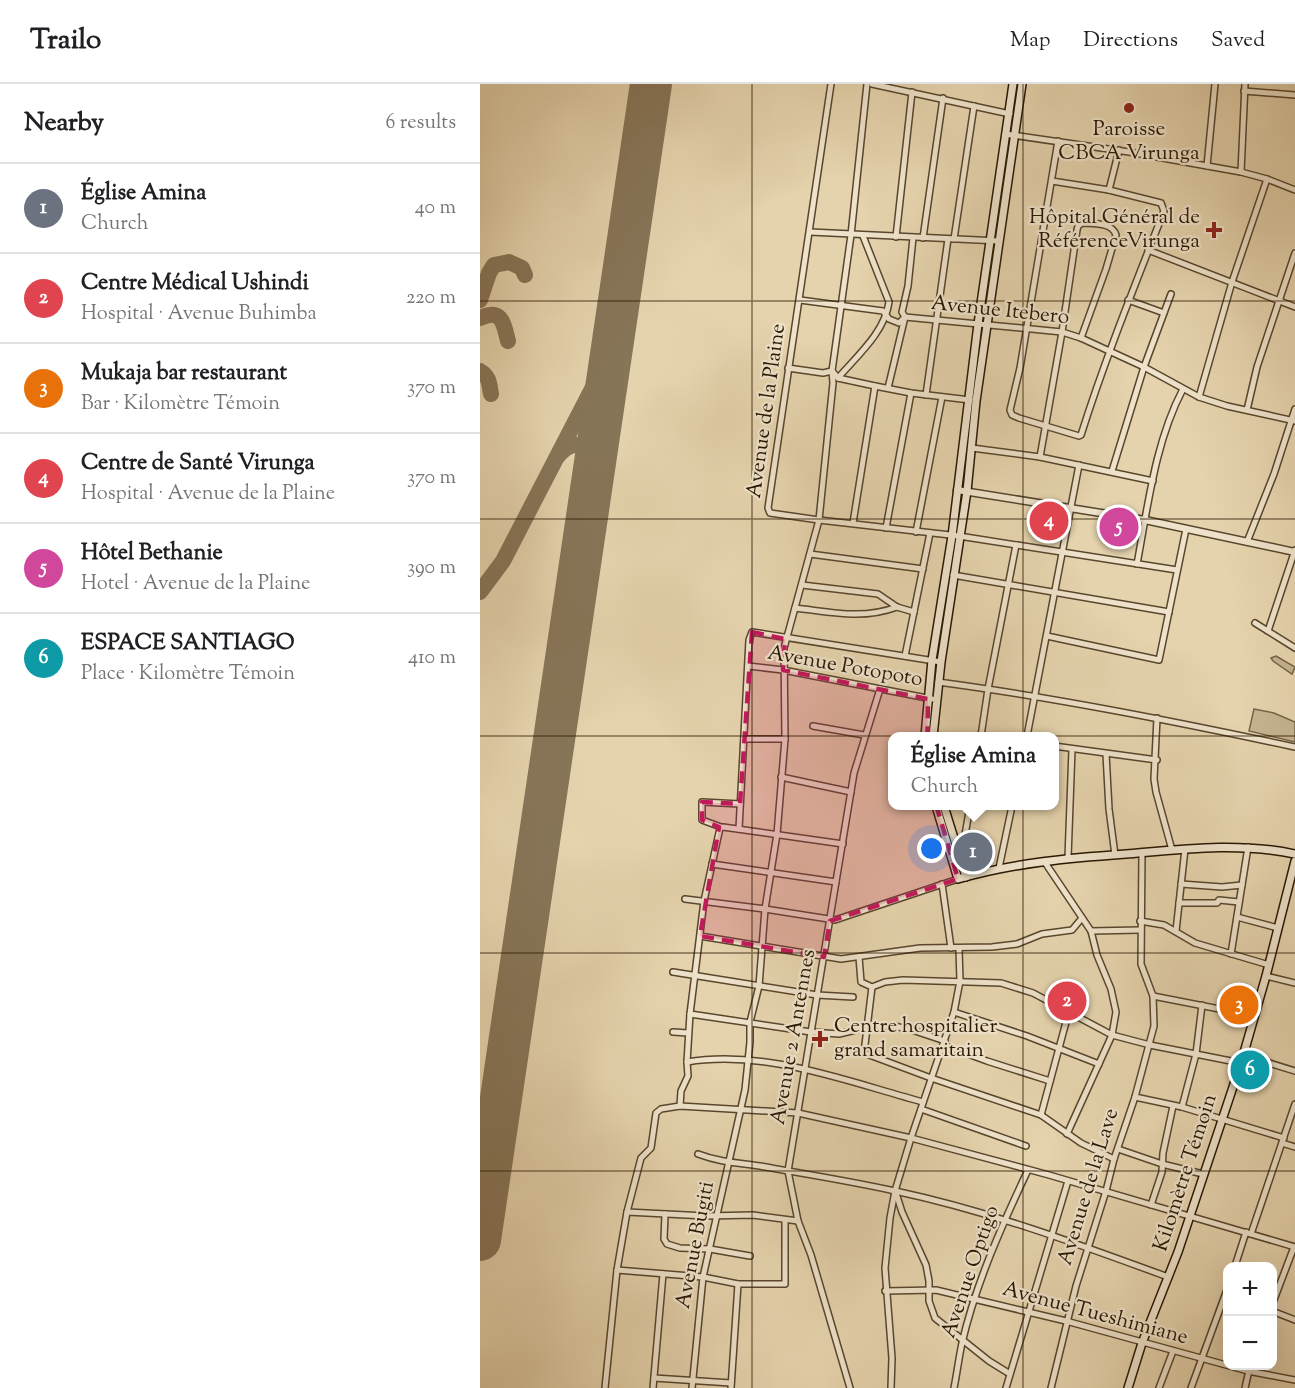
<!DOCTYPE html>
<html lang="en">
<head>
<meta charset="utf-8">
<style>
  :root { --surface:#fff; --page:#f2f2f2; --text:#202124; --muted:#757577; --line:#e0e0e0; --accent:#8f2418 }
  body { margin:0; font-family:"Sorts Mill Goudy",serif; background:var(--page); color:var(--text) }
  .controls { position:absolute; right:18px; bottom:18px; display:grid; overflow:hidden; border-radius:12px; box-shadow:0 6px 24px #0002 }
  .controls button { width:54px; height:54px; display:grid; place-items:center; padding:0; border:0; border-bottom:2px solid var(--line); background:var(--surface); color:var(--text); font:30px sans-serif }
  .you { position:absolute; left:452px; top:765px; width:21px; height:21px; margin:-15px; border:4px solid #fff; border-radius:50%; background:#1a73e8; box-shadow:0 0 0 9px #1a73e833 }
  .badge { display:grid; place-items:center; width:39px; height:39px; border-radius:50%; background:var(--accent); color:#fff; font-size:20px; font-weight:700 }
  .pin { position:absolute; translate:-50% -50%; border:3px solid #fff; box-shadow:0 2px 6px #0006 }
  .popup { position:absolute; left:408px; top:648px; width:171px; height:78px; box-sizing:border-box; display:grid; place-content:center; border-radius:12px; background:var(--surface); filter:drop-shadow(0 2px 4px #0005); font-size:20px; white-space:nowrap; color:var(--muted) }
  .popup b { font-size:22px; color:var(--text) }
  .popup::after { content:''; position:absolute; left:50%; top:100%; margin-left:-12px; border:12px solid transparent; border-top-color:var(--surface) }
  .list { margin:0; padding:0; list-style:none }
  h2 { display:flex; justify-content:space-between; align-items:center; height:78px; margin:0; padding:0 24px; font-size:26px }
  h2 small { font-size:20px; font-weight:400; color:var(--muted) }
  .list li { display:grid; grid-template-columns:39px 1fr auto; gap:18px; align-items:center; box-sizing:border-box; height:90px; padding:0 24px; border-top:2px solid var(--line) }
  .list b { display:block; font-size:22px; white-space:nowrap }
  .list p { margin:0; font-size:20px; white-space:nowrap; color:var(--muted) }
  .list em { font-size:20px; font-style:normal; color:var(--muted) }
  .map { position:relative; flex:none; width:815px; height:1304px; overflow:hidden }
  header { display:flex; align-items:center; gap:36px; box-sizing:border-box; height:84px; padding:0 30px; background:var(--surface); border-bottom:2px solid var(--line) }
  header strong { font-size:28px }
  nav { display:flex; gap:33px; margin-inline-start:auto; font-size:21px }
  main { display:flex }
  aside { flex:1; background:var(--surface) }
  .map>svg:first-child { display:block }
</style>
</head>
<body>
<header>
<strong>Trailo</strong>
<nav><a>Map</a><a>Directions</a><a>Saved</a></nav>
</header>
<main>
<aside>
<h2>Nearby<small>6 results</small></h2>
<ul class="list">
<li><span class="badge" style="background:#6b7280">1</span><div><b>Église Amina</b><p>Church</p></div><em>40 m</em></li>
<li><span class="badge" style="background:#e0444e">2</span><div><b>Centre Médical Ushindi</b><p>Hospital · Avenue Buhimba</p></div><em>220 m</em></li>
<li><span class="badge" style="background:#e8710a">3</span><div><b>Mukaja bar restaurant</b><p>Bar · Kilomètre Témoin</p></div><em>370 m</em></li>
<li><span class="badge" style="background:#e0444e">4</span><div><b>Centre de Santé Virunga</b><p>Hospital · Avenue de la Plaine</p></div><em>370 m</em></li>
<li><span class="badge" style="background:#d1479c">5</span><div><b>Hôtel Bethanie</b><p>Hotel · Avenue de la Plaine</p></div><em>390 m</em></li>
<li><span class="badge" style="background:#0f9aa8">6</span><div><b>ESPACE SANTIAGO</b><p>Place · Kilomètre Témoin</p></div><em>410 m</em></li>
</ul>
</aside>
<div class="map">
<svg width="815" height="1304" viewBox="0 0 815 1304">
  <rect width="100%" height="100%" fill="#e5d3ad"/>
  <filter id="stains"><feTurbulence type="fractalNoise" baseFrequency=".00333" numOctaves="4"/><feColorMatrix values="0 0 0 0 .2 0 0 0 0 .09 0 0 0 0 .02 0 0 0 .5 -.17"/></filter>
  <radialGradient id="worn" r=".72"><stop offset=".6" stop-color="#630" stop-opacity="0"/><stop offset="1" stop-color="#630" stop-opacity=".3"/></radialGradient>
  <!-- grass -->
  <g fill="#c5b390" stroke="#776549" stroke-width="1.5">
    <path d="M796,572L815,583L812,590L793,577L791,574Z"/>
    <path d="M774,625L794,629L815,638V658L769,647Z"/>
  </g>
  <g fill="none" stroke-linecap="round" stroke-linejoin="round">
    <!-- taxiway -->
    <g stroke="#877558" stroke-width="16">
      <path d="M0,216L9,189L14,181L29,178L42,184L45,191"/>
      <path d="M0,234C23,223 24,242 28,257"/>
      <path d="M0,287C10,293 9,300 11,310"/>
      <path d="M78,372C93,354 108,359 115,380"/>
      <path d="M0,508L23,477L126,278L132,261"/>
    </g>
    <!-- runway -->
    <path stroke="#877558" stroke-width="42" d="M0,1156L171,0"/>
    <defs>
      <g id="minor">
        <path d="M351,0L288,424L290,429L339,436L479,452L697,486"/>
        <path d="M392,0L530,30"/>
        <path d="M764,7L815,11"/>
        <path d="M525,50L649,68L761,88L787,95L815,106"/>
        <path d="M727,82L735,0"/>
        <path d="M761,88L765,0"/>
        <path d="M572,97L629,106L681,119L684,127C655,201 625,275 601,351L599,352L539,334L532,331L530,326L540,284L578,57"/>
        <path d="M629,106L639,66"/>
        <path d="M330,148L519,157"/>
        <path d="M416,153L432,8"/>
        <path d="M443,154L463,14"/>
        <path d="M474,155L494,22"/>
        <path d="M668,166L815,223"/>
        <path d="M320,216L403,227L409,235L419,239L425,233L582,248L601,254L664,283L719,313L747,322L815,337"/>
        <path d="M648,216L684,229"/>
        <path d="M308,284L343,289L352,287L358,294L395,302L431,309L490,316"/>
        <path d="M358,294C377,272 405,248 409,218L383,152"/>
        <path d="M408,304L425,233L422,228L428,202L433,154"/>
        <path d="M446,311L468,155"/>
        <path d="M719,313L752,198L787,95"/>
        <path d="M767,326L777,283L815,169"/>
        <path d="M492,364L560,373L673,397"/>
        <path d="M560,373L582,248L597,146L598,142L602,139C614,140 632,138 636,151L626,185L601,254"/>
        <path d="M632,387L664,283L691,210"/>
        <path d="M373,439L395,302"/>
        <path d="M406,444L431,309"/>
        <path d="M436,448L462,313"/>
        <path d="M767,458L794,390L815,325"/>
        <path d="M330,470L443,485"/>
        <path d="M657,480C668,422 675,358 703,305"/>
        <path d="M473,491L689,528"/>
        <path d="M322,501L398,510L417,523L434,528"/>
        <path d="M315,524C351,528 382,536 417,523"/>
        <path d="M775,539L815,564"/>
        <path d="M788,547L815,466"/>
        <path d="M567,552L679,576L706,445"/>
        <path d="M425,572L450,449"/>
        <path d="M268,582L303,586L452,615"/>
        <path d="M458,598C578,614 697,638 815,663"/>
        <path d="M677,634L674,695L676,708L692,766"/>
        <path d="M333,642L384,651"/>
        <path d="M501,652L508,605L536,461"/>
        <path d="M547,652L599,381"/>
        <path d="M264,655H305"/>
        <path d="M574,662L677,676"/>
        <path d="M626,670L629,725L635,771"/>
        <path d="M301,693L371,708"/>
        <path d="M241,743L222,736V718L260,720"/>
        <path d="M259,745L269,556L272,548L461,578"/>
        <path d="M481,774L490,722"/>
        <path d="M588,774L592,665"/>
        <path d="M564,777L611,847L617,871L631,905L636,928L632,951L587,1050"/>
        <path d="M232,780L356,798"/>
        <path d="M519,784L532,722"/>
        <path d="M462,800L471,864"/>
        <path d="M701,800L742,803L762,801"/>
        <path d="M205,815L285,825L355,836L478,795"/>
        <path d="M699,819H737L739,816L759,818"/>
        <path d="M757,833L798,844"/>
        <path d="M660,837L684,841L715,859L789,881"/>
        <path d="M611,847L660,846"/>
        <path d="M696,847L705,765"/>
        <path d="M220,852L361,875L440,864L512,863L537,860L562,850L592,846L602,834"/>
        <path d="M751,870L768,763"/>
        <path d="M379,873L381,898L392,903L405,898L423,896L521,899L553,909L632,951L670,961L761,979"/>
        <path d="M193,888L337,911L373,913"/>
        <path d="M786,892L815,899"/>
        <path d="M392,903L384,969L451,994L561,1031L601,1059L634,1075"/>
        <path d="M673,912L775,932"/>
        <path d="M474,928L547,952L619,980"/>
        <path d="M210,930L331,948L359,950L388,943L414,942L432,946L465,957"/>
        <path d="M193,948L208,949"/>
        <path d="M463,961L507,977L570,997"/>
        <path d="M763,971L815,987"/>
        <path d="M207,978C286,965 368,998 443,1018"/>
        <path d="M655,1013L702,1023L804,1054"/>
        <path d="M200,1022L201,1007L208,992L207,978L210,930L224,817L240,744L243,743L363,760"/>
        <path d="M702,1023L716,970L722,921"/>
        <path d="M441,1025L546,1062"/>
        <path d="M561,1031L589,927"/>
        <path d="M802,1059L815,1063"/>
        <path d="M638,1065L682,1080L723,1090"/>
        <path d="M218,1070C239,1078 259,1079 280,1082C325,1090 370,1097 415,1107C509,1127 598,1160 688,1193"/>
        <path d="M416,1109L422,1128L446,1181L449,1197V1217L455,1234L509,1277L530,1290"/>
        <path d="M671,1121L682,1088L683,1069L693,1022"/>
        <path d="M147,1128L161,1074L171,1064L176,1029L181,1025L200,1022L318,1029L431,1054L569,1091L815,1163"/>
        <path d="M185,1130L184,1155L187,1160L200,1164L230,1165L270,1172"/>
        <path d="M771,1150L815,1020"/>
        <path d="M755,1182L766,1148"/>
        <path d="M137,1186L147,1128L226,1132L273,1131L318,1137"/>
        <path d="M405,1207L456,1206L586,1237L768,1287L815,1296"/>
        <path d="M792,1221L814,1163"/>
        <path d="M792,1227L815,1236"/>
        <path d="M174,1294L251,1299"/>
        <path d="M125,1304L137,1186L223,1193L258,1200H305V1136"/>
        <path d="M173,1304L183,1190"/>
        <path d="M212,1304L223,1193L265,1006L270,958V938L279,902L285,825L297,750L305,655L304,564L339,436L353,299L352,287L371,151L387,0"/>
        <path d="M251,1304L258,1200"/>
        <path d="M370,1304L331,1171L318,1137L308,1087L374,689L400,605"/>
        <path d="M411,1304L412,1274L405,1184L410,1134L415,1107L431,1054L474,928L480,897L479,865"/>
        <path d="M474,1304C477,1289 479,1273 482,1259C496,1199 522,1141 548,1086"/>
        <path d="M526,1304L588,1097"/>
        <path d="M571,1304L596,1202L626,1107L634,1075L655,1013L674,942L673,912L661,880L662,768"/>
        <path d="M679,1304L693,1267"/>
        <path d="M711,1304L748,1203"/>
        <path d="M765,1304L770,1282"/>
      </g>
      <path id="tertiary" d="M477,406L665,436L815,468"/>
      <g id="secondary">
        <path d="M445,652L452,576L472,452L498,240L533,0"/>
        <path d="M453,652L461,578L487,407L496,317L542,0"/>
        <path d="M456,722L478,795C533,779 589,774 646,770C703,765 759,758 815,770"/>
        <path d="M464,722L486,793"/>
        <path d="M648,1304L662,1259L698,1168L761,979L786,892L815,777"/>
      </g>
    </defs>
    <!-- minor casing -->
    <use href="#minor" stroke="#58462d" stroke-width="8"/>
    <!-- tertiary casing -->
    <use href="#tertiary" stroke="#58462d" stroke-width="9"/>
    <!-- secondary casing -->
    <use href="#secondary" stroke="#291702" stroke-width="10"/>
    <!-- minor -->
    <use href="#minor" stroke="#eee2ca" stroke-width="5"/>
    <!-- tertiary -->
    <use href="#tertiary" stroke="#eee2ca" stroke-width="6"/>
    <!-- secondary -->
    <use href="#secondary" stroke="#eee2ca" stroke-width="7"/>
  </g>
  <!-- marked area -->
  <path fill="#c2185b" fill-opacity="0.2" stroke="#c2185b" stroke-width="4.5" stroke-dasharray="12 8" stroke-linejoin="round" d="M272,548L305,555L303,586L448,615L447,690L478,795L350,837L344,873L220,852L239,743L222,736V718L260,720Z"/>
  <!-- grid -->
  <path fill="none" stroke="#291702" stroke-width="1.5" stroke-opacity="0.55" d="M272,0V1304M543,0V1304M0,217H815M0,435H815M0,652H815M0,869H815M0,1087H815"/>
  <!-- markers -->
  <g fill="#8f2418" stroke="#eee2ca" stroke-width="2">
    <circle cx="649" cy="24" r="6"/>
    <path d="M731 137h6v6h6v6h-6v6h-6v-6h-6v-6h6z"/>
    <path d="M337 946h6v6h6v6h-6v6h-6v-6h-6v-6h6z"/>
  </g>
  <g text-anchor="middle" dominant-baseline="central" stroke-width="4.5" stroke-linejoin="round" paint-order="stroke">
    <!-- poi labels -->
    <g font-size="21" fill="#291702" stroke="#eee2ca">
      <text x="649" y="46">Paroisse<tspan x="649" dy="24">CBCA Virunga</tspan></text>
      <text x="720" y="134" text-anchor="end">Hôpital Général de<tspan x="720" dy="24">RéférenceVirunga</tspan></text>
      <text x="354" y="943" text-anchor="start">Centre hospitalier<tspan x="354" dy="24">grand samaritain</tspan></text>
    </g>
    <!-- street labels -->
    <g font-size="21" fill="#291702" stroke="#eee2ca">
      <text transform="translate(520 227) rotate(6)">Avenue Itebero</text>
      <text transform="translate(287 327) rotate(-82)">Avenue de la Plaine</text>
      <text transform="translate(365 583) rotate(10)">Avenue Potopoto</text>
      <text transform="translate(314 953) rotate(-80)">Avenue 2 Antennes</text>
      <text transform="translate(706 1089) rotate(-72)">Kilomètre Témoin</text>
      <text transform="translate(609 1103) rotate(-73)">Avenue de la Lave</text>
      <text transform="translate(216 1161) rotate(-79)">Avenue Bugiti</text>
      <text transform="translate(491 1188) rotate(-71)">Avenue Optigo</text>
      <text transform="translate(615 1230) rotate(15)">Avenue Tueshimiane</text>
    </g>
  </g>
  <rect width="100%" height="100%" filter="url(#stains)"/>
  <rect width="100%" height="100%" fill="url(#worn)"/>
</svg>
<div class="controls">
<button>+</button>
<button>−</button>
</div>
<div class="you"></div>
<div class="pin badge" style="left:493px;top:768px;background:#6b7280">1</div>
<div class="popup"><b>Église Amina</b>Church</div>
<div class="pin badge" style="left:587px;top:917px;background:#e0444e">2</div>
<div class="pin badge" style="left:759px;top:921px;background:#e8710a">3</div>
<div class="pin badge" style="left:569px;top:437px;background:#e0444e">4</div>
<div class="pin badge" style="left:639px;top:443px;background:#d1479c">5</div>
<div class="pin badge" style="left:770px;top:986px;background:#0f9aa8">6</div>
</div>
</main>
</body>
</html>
